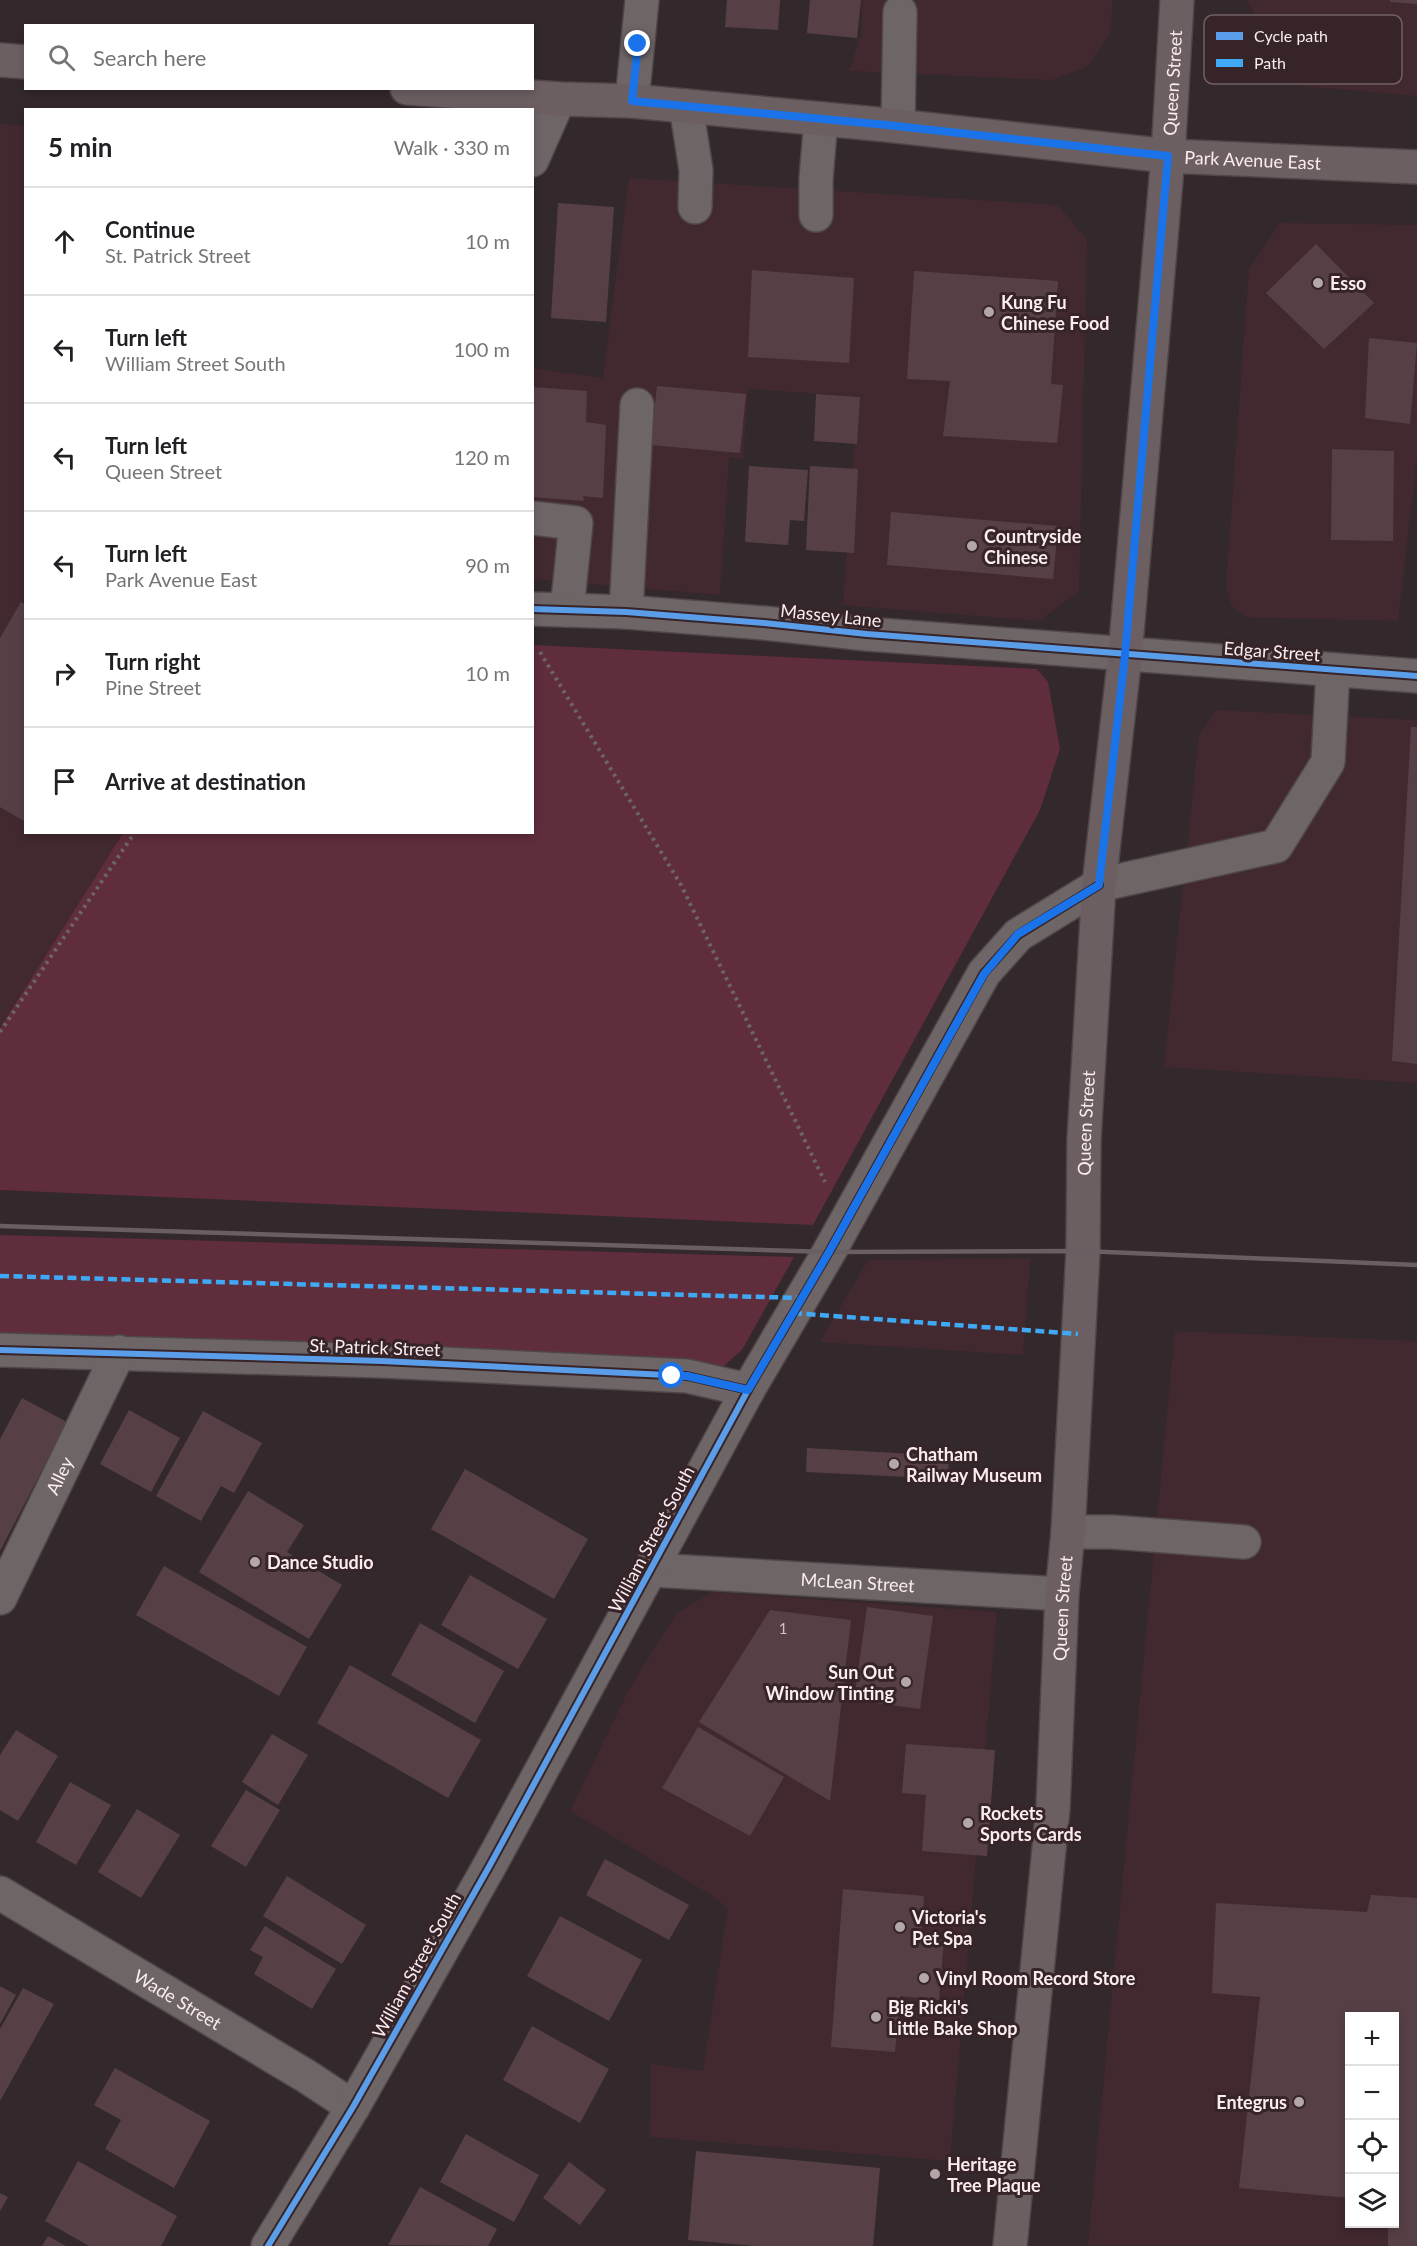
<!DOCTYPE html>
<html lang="en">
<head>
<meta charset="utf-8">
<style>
  :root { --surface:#fff; --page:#f6f6f6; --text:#202124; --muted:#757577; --line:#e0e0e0 }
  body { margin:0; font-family:Lato,sans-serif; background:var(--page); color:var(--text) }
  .controls { position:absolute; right:18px; bottom:18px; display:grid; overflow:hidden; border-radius:0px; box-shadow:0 3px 9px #0003 }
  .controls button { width:54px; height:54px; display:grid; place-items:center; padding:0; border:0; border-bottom:2px solid var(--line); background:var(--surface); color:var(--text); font:30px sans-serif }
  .stop { position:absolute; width:18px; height:18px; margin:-14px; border:4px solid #1a73e8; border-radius:50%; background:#fff }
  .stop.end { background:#1a73e8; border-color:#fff; box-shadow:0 2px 6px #0008 }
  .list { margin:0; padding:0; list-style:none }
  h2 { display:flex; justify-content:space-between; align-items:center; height:78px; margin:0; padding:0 24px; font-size:26px }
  h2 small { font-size:20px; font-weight:400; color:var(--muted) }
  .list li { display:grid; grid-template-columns:39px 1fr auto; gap:18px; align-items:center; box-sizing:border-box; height:108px; padding:0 24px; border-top:2px solid var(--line) }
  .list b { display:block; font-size:22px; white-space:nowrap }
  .list p { margin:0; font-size:20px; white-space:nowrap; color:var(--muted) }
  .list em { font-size:20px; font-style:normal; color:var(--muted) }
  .icon { flex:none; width:33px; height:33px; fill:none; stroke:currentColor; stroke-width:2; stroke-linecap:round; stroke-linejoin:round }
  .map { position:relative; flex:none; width:1417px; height:2246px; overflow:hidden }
  .search { position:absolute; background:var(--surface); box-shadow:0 3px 9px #0003; left:24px; top:24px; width:510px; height:66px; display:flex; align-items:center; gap:15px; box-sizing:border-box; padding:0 21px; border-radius:0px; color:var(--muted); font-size:22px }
  .panel { position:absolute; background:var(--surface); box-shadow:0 3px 9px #0003; left:24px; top:108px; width:510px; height:726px; border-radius:0px }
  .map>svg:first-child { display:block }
</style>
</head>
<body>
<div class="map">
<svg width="1417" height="2246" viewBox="0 0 1417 2246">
  <rect width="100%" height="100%" fill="#33282b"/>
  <!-- built -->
  <g fill="#42292f" fill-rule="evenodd">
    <path d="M862,0H1113L1110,33L1088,66L1052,80L849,71L861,35Z"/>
    <path d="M1246,0H1417V96L1302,86Z"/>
    <path d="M0,124L26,126V832L123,833L0,1028Z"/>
    <path d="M629,178L1058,205L1087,240L1079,591L1039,621L843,605L858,396L748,389L743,459L729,457L720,595L533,579L532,368L603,378Z"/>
    <path d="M1280,223L1417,225V456L1398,621L1245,617L1231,605L1226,587L1249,269Z"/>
    <path d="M1216,710L1417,720V1083L1164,1067L1199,736Z"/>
    <path d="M1030,1258L1023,1355L820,1342L868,1260Z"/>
    <path d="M1175,1331L1417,1341V2246H1088ZM1350,2016H1394V2224H1350Z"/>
    <path d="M712,1592L997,1612L950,2161L650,2137L651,2064L703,2071L728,1908L708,1893L570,1811L629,1689L676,1614Z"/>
  </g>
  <!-- green -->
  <g fill="#5f2d3b">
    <path d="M533,645L1037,669L1048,682L1060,749L1040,810L813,1225L0,1190V1028L123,833L532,832Z"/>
    <path d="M0,1235L794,1257L742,1350L717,1372L0,1357Z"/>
  </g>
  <!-- building -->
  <g fill="#564046">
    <path d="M727,0H780L778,30L725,27Z"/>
    <path d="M810,0H861L857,38L807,33Z"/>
    <path d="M1390,0H1417V4L1390,2Z"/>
    <path d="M558,203L614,207L606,322L551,318Z"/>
    <path d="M1316,244L1374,303L1324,349L1266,293Z"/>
    <path d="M752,270L854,278L849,363L748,357Z"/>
    <path d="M914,271L1058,281L1051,384L1063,385L1057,443L943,436L950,381L907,379Z"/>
    <path d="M1369,338L1417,343L1410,424L1365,418Z"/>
    <path d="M657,386L746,394L740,453L651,445Z"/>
    <path d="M532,387L587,391L586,422L606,425L603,498L583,496L584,501L532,497Z"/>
    <path d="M816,394L860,397L857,444L814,441Z"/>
    <path d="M1332,449L1394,451L1393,541L1331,540Z"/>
    <path d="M749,466L808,470L804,521L790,520L788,545L745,542Z"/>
    <path d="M810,466L858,469L854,553L806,550Z"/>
    <path d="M891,512L1058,526L1053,579L887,565Z"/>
    <path d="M21,602L26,605V822L0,807V638Z"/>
    <path d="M1411,727H1417V1064L1392,1061Z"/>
    <path d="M22,1398L67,1422L0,1551V1439Z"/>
    <path d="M129,1410L180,1438L151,1492L100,1464Z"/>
    <path d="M203,1411L262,1443L234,1493L221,1486L201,1521L156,1496Z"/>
    <path d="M807,1448L949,1456L948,1479L806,1472Z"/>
    <path d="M465,1469L588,1539L554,1599L431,1529Z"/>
    <path d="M248,1491L304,1525L287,1552L342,1585L309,1639L199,1572Z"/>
    <path d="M164,1566L307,1647L279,1696L136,1615Z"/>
    <path d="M470,1575L547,1619L518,1669L441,1625Z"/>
    <path d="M867,1607L933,1616L920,1709L854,1700Z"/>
    <path d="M770,1610L851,1620L830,1801L699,1722Z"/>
    <path d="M420,1623L504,1671L475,1723L391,1675Z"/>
    <path d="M350,1665L481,1740L448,1798L317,1723Z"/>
    <path d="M698,1727L784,1777L750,1836L662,1788Z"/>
    <path d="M16,1730L58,1756L18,1821L0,1810V1755Z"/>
    <path d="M272,1734L308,1755L278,1805L242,1782Z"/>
    <path d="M906,1744L995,1750L987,1856L922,1851L926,1795L902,1793Z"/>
    <path d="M70,1782L111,1805L76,1865L36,1842Z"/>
    <path d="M246,1790L280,1810L246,1867L211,1846Z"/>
    <path d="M137,1809L180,1835L141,1898L98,1872Z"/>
    <path d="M605,1859L689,1905L669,1940L586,1895Z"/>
    <path d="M287,1876L366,1925L342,1964L263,1916Z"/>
    <path d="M843,1889L924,1896L921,1938L944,1940L939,2000L900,1996L895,2052L831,2047Z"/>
    <path d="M1371,1895L1417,1898V2246H1388V2224H1394V2016H1350V2198L1239,2188L1260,1997L1212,1993L1216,1903L1367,1912Z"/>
    <path d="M560,1916L642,1960L609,2021L527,1976Z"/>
    <path d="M265,1926L336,1969L312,2009L254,1974L263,1957L250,1950Z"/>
    <path d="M0,1986L16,1995L0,2024Z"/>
    <path d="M23,1988L54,2004L0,2101V2029Z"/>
    <path d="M532,2026L609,2069L580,2123L503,2080Z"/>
    <path d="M115,2068L210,2121L174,2188L105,2149L121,2120L94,2105Z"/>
    <path d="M466,2134L539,2175L514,2222L440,2182Z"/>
    <path d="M696,2151L880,2168L873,2246H755L688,2240Z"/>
    <path d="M78,2161L177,2216L161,2246H89L45,2221Z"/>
    <path d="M569,2162L606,2190L580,2225L543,2198Z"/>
    <path d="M420,2187L497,2229L488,2246L388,2245Z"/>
    <path d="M0,2193L8,2197L0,2211Z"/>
    <path d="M48,2236L66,2246H42Z"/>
  </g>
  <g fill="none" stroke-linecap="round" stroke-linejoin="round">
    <defs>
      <g id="minor">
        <path d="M632,101L642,0"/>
        <path d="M686,106L696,170L695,207"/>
        <path d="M898,126L900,12"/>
        <path d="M532,160L559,99"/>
        <path d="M816,215V179L821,119"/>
        <path d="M532,518L576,523L567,610"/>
        <path d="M532,609L626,612L764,623L867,634L1417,676"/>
        <path d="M626,612L637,405"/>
        <path d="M0,1350L382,1361L687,1376L748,1390"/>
        <path d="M1068,1532H1112L1244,1542"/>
        <path id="s1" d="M652,1570L1062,1594"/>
        <path id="s2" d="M0,1598L119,1352"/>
        <path id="s3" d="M0,1893L306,2076L353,2107"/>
        <path d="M268,2246L353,2107L490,1865L748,1390L829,1252L984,973L1018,935L1099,885L1276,846L1328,762L1333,670"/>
      </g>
      <g id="major">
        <path d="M0,60L26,62"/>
        <path id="s4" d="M407,88L559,99L632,101L887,125L1168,156L1417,167"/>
        <path id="s5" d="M1010,2246L1053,1808L1062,1594L1068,1532L1083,1251L1084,1140L1099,885L1125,655L1168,156L1177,0"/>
      </g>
    </defs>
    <!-- minor casing -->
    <use href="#minor" stroke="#4f4648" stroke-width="36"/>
    <!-- major casing -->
    <use href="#major" stroke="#4f4648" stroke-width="36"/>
    <!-- path -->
    <g stroke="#6c6466" stroke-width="4" stroke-dasharray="3 4.5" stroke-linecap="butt">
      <path d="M540,652L681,885L825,1182"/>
      <path d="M0,1032L135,832"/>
    </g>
    <!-- minor -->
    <use href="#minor" stroke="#6e6567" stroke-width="33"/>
    <!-- major -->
    <use href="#major" stroke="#6c5f62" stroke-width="33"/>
    <!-- rail -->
    <path stroke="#695f62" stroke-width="4.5" d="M0,1226L829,1252L1083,1251L1417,1265"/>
    <!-- quiet -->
    <g stroke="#3fa9f5" stroke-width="4.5" stroke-dasharray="9 4.5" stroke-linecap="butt">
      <path d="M0,1276L801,1298"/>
      <path d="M793,1313L1078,1334"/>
    </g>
    <defs>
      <g id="cycleway">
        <path d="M532,609L626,612L764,623L867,634L1417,676"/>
        <path d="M0,1350L382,1361L687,1376L748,1390"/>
        <path d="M268,2246L353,2107L490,1865L748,1390L829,1252L984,973L1018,935L1099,885"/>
      </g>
    </defs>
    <!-- cycleway casing -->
    <use href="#cycleway" stroke="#372429" stroke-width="10"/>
    <!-- cycleway -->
    <use href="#cycleway" stroke="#5a9eea" stroke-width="6"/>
  </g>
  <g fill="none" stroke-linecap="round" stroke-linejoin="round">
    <!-- route -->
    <path stroke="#1a73e8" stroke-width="8" d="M638,44L632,101L887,125L1168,156L1125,655L1099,885L1018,934L984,974L829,1252L748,1390L687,1376H672"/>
  </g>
  <!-- markers -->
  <g fill="#b4a7aa" stroke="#372429" stroke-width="2">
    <circle cx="1318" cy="283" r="6"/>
    <circle cx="989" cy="312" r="6"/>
    <circle cx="972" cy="546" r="6"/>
    <circle cx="894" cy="1464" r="6"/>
    <circle cx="255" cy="1562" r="6"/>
    <circle cx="906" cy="1682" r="6"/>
    <circle cx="968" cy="1823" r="6"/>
    <circle cx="900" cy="1927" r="6"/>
    <circle cx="924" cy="1978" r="6"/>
    <circle cx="876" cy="2017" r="6"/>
    <circle cx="1299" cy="2102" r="6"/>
    <circle cx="935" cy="2174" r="6"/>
  </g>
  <g text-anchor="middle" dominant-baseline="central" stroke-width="6" stroke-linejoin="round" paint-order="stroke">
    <!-- number labels -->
    <g font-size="15" fill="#d1c1c5">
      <text x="783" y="1628">1</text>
    </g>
    <!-- street labels -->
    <g font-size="18" fill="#faecef" stroke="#372429">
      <text stroke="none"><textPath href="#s5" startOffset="2170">Queen Street</textPath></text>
      <text stroke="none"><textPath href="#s4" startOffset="849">Park Avenue East</textPath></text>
      <text transform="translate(831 615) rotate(6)">Massey Lane</text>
      <text transform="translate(1272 651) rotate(4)">Edgar Street</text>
      <text stroke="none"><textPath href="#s5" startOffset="1126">Queen Street</textPath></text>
      <text transform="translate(375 1347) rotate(2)">St. Patrick Street</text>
      <text stroke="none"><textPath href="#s2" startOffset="136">Alley</textPath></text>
      <text transform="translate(651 1539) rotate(-62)">William Street South</text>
      <text stroke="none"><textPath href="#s1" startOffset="206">McLean Street</textPath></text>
      <text stroke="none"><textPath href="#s5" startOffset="640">Queen Street</textPath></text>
      <text transform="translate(416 1965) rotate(-61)">William Street South</text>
      <text stroke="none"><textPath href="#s3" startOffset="207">Wade Street</textPath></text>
    </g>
    <!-- poi labels -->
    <g font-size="18" font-weight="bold" fill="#faecef" stroke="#372429" text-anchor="start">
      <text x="1330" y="283">Esso</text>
      <text x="1001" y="302">Kung Fu<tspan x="1001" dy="21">Chinese Food</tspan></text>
      <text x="984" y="536">Countryside<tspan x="984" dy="21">Chinese</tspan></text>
      <text x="906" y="1454">Chatham<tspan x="906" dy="21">Railway Museum</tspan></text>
      <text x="267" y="1562">Dance Studio</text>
      <text x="894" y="1672" text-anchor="end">Sun Out<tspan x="894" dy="21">Window Tinting</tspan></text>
      <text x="980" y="1813">Rockets<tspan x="980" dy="21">Sports Cards</tspan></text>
      <text x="912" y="1917">Victoria's<tspan x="912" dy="21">Pet Spa</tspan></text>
      <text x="936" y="1978">Vinyl Room Record Store</text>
      <text x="888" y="2007">Big Ricki's<tspan x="888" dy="21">Little Bake Shop</tspan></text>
      <text x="1287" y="2102" text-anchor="end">Entegrus</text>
      <text x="947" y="2164">Heritage<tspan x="947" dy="21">Tree Plaque</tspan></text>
    </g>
  </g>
  <!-- legend -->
  <rect x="1204" y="15" width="198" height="69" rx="9" fill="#372429" stroke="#726064" stroke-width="1.5"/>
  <rect x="1216" y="32" width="27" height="8" fill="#5a9eea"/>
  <rect x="1216" y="59" width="27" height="8" fill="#3fa9f5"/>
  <g font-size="16" fill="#faecef">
    <text x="1254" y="42">Cycle path</text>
    <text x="1254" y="69">Path</text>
  </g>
</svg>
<div class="controls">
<button>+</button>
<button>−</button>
<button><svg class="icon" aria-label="locate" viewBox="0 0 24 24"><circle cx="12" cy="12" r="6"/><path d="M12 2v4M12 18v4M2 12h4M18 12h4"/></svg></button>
<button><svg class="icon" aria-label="layers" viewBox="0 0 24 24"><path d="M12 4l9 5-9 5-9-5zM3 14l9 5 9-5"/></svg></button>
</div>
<div class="stop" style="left:672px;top:1376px"></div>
<div class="stop end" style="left:638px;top:44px"></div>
<div class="search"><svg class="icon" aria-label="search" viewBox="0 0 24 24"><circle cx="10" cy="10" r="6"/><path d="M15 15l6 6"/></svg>Search here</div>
<section class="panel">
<h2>5 min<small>Walk · 330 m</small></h2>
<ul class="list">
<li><svg class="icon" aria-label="ahead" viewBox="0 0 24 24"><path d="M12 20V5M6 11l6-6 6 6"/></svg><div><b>Continue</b><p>St. Patrick Street</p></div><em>10 m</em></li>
<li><svg class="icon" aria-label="left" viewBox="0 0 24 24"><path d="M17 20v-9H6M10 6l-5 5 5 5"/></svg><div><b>Turn left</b><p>William Street South</p></div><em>100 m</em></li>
<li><svg class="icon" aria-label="left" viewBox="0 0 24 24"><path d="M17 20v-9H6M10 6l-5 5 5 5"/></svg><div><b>Turn left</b><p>Queen Street</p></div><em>120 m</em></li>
<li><svg class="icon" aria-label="left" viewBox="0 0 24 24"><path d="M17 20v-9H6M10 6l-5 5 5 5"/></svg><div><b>Turn left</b><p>Park Avenue East</p></div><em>90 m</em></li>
<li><svg class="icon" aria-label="right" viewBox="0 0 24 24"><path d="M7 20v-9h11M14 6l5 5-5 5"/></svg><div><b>Turn right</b><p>Pine Street</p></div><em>10 m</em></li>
<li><svg class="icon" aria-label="arrive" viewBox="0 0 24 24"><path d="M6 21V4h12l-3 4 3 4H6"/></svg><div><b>Arrive at destination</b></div></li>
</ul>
</section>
</div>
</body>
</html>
